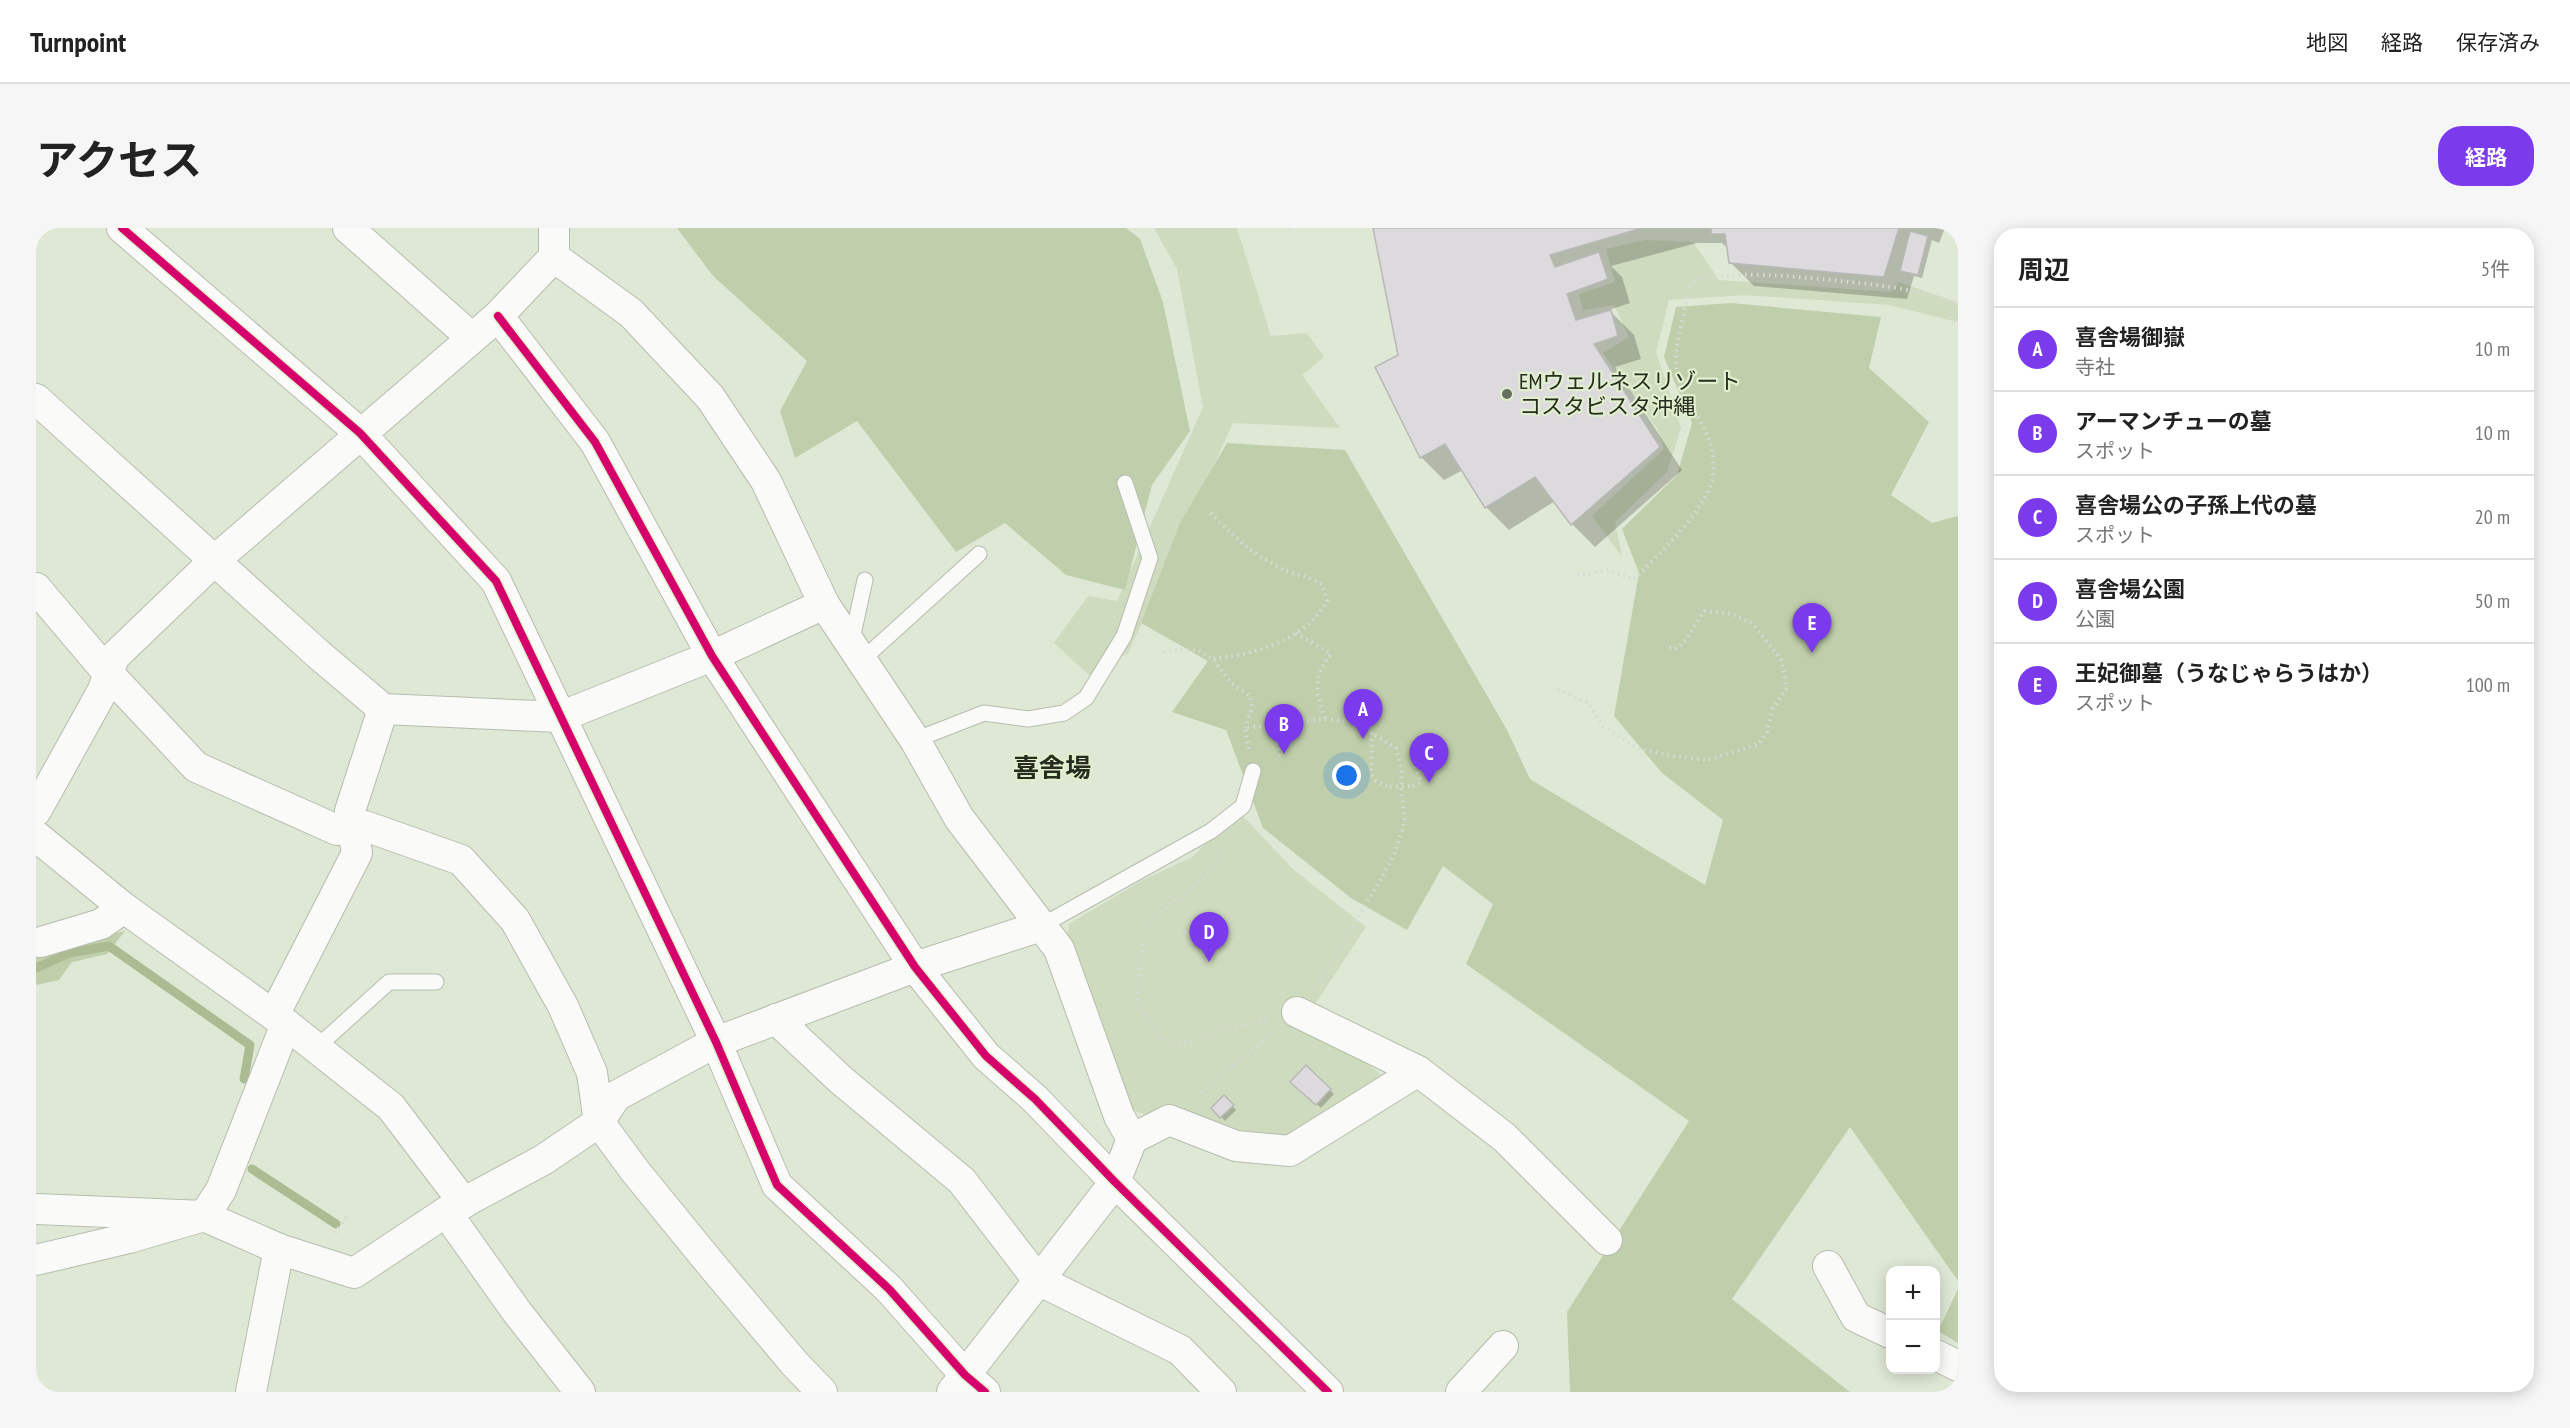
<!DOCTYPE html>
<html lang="ja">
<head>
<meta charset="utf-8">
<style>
  :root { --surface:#fff; --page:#f6f6f6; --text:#222; --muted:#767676; --line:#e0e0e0; --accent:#7c3aed }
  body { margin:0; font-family:"PT Sans Narrow","Noto Sans JP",sans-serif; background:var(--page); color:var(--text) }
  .controls { position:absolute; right:18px; bottom:18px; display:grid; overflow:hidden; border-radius:12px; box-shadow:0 3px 15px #0003 }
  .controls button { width:54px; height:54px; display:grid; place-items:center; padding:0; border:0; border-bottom:2px solid var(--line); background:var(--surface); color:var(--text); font:30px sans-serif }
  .you { position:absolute; left:1311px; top:548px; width:21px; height:21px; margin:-15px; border:4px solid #fff; border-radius:50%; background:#1a73e8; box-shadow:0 0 0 9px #1a73e833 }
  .badge { display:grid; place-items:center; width:39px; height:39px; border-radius:50%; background:var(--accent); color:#fff; font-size:20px; font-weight:700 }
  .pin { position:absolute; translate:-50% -50px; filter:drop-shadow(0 2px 3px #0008) }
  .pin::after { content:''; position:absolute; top:32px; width:21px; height:18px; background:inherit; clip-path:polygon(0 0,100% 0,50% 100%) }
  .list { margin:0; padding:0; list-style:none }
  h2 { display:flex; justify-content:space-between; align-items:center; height:78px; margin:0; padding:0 24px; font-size:26px }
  h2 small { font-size:20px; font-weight:400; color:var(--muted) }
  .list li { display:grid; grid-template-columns:39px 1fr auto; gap:18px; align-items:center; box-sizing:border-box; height:84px; padding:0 24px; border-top:2px solid var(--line) }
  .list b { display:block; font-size:22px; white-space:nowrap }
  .list p { margin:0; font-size:20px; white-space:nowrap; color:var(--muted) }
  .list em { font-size:20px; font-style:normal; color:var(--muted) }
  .map { position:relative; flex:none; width:1922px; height:1164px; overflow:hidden; border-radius:24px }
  header { display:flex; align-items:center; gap:36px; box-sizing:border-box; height:84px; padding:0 30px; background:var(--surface); border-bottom:2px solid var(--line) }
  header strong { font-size:28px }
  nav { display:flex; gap:33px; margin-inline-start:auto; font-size:21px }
  .intro { display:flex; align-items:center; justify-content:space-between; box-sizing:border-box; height:144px; padding:0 36px }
  h1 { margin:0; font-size:42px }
  .button { padding:15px 27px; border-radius:24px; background:var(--accent); color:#fff; font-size:21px; font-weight:700 }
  main { display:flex; gap:36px; padding:0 36px }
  aside { flex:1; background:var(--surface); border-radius:24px; box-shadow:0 3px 15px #0003 }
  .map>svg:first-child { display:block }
</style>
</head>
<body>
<header>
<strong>Turnpoint</strong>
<nav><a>地図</a><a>経路</a><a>保存済み</a></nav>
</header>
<div class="intro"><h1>アクセス</h1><a class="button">経路</a></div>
<main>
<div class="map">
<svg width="1922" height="1164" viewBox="0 0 1922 1164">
  <rect width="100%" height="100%" fill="#dfe7d5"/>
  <!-- green -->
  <g fill="#cfdbbe">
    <path d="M1118,0H1201L1235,108L1271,105L1288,129L1266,147L1304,200L1197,195L1092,425L1053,447L1018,415L1052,368L1081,373L1167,179L1141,41Z"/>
    <path d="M1609,12L1657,14L1683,52L1855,64L1863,54L1922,75V94L1853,77L1708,67L1633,72L1620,124L1645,200L1631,244L1579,294L1586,329L1556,288L1628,221L1621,200L1567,125L1593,109L1578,77L1547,82L1543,66L1579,54L1570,21Z"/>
    <path d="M1203,584L1258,642L1330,699L1272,787L1345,847L1249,912L1114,888L1097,882L1031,713L1033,696L1105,653L1156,629Z"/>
  </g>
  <!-- forest -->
  <g fill="#c0cfab">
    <path d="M641,0H1090L1104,11L1127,74L1154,203L1116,257L1089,362L1030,347L969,295L920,324L821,193L759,230L744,183L771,133L677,48Z"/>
    <path d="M1695,75L1845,89L1833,140L1893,194L1855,267L1896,295L1922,288V1053L1814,899L1696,1071L1814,1164H1534L1531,1084L1653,893L1430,736L1457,676L1407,638L1371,702L1315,670L1227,600L1190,502L1136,484L1172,433L1105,395L1144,295L1191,215L1309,222L1471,502L1494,551L1669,657L1687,592L1626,545L1578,488L1603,345L1586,301L1641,247L1656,195L1628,129L1640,79Z"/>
    <path d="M89,703L71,726L36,734L23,752L0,757V724Z"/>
    <path d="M1922,1061V1115L1902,1103Z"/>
  </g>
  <!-- shadow -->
  <g fill="#0003">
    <path d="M1339,0H1909L1903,15L1896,12L1886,50L1878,48L1871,71L1718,58L1695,35L1693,22L1686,15H1661L1575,38L1586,49L1594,75L1573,82L1598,107L1605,131L1579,139L1646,242L1559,319L1536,296L1519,273L1473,302L1450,279L1427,242L1408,252L1385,229L1341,140L1364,128Z"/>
    <path d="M1270,839L1298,866L1285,880L1256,854Z"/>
    <path d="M1188,869L1200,882L1189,893L1177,880Z"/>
  </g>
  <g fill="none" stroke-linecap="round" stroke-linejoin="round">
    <!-- stream -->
    <g stroke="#abbc92" stroke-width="9">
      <path d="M0,740L34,725L73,718L214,817L208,851"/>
      <path d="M216,941L300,996"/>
    </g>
  </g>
  <!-- building -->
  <g fill="#dcdadc" stroke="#b8b9b6" stroke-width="1.5">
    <path d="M1337,0H1606L1514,27L1519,39L1563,24L1572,51L1531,66L1540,92L1575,82L1582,108L1558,116L1624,219L1535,297L1499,249L1449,280L1409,216L1384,230L1339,139L1362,127Z"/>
    <path d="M1675,0H1863L1848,49L1693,35L1689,6H1675Z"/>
    <path d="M1874,3L1892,8L1882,47L1864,43Z"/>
    <path d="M1270,837L1295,861L1280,877L1254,854Z"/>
    <path d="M1188,867L1198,877L1184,890L1175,880Z"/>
  </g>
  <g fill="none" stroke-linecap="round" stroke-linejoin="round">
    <defs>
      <g id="service">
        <path d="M815,416L829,352"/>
        <path d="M826,432L943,326"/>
        <path d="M879,512L948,485L992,491L1028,485L1050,470L1088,408L1114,330L1089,255"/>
        <path d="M1005,698L1175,603L1207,578L1217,543"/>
        <path d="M280,820L353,754H400"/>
      </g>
      <g id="minor">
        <path d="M86,0L324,205L460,353L680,814L741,957L853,1061L929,1147L949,1164"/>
        <path d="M312,0L436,110"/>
        <path d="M518,29L595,85L674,169L730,253L788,376L879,512L923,590L1023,721L1083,888L1096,911"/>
        <path d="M462,88L559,214L676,428L879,739L950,828L999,871L1079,954L1292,1164"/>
        <path d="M0,171L282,426L347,481L524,489L676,428L788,376"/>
        <path d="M0,360L72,445L160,539L301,602L329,598L425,632L479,692L527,778L556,845L563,894L599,943L674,1035L759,1136L786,1164"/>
        <path d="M0,583L67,462L78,429L179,332L462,88L518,29V0"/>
        <path d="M0,608L88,680L250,796L185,962L168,988L0,981"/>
        <path d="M5,714L65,696L88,680"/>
        <path d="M238,787L321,625L314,583L347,481"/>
        <path d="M740,791L805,852L926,953L1002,1052L1144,1122L1185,1164"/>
        <path d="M250,796L355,879L428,975"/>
        <path d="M1382,843L1468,909L1571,1012"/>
        <path d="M410,984L481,1084L544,1164"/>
        <path d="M0,1032L93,1010L168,988L243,1021L318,1045L410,984L507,932L563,894L580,868L680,814L879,739L1005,698"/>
        <path d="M1792,1038L1820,1089L1854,1105"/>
        <path d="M1900,1127L1922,1138"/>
        <path d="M215,1164L243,1021"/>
        <path d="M916,1164L1079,954L1096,911L1133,892L1200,918L1254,923L1382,843L1261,784"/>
        <path d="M1425,1164L1467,1118"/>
      </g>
    </defs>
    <!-- service casing -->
    <use href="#service" stroke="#b6bdae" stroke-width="17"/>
    <!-- minor casing -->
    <use href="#minor" stroke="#b6bdae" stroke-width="32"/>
    <!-- path -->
    <g stroke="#d8dad5" stroke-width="4" stroke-dasharray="1.5 4.5" stroke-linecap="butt">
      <path d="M1254,0L1256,2"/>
      <path d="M1920,74L1912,87L1922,95"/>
      <path d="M1175,285C1193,305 1221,330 1246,341C1259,347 1273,349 1286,356L1291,373C1269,413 1219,426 1177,431"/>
      <path d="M1541,347L1574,342L1597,352C1620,330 1670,282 1676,251C1685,204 1651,186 1642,149C1637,128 1642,111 1647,90C1650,76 1650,64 1658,51C1707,43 1756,48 1805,53C1844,57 1885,62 1922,75"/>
      <path d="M1260,405L1295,426C1276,449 1280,465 1289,491"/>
      <path d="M1127,423L1162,422L1177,431L1194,454L1214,468L1216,480L1209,500"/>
      <path d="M1522,462L1551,474L1567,498L1601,520L1635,528L1672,532L1723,516L1731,504L1737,480L1751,460L1745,431L1717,396L1696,386L1669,383C1658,396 1653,413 1639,421L1630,418"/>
      <path d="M1235,498L1241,511L1244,530"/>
      <path d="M1336,505L1335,545L1340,553L1354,559"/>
      <path d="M1213,521L1209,500L1289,491L1316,493L1360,520L1366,545L1365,564L1369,593L1358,628L1280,761"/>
      <path d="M1376,527L1385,554L1377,558"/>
      <path d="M1183,625L1180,639L1108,698L1101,774L1123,808L1139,817L1158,814L1191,800L1229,793L1231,795"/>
      <path d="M1160,868L1238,805"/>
      <path d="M299,1005L310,989"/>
    </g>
    <!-- service -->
    <use href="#service" stroke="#fafbf9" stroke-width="15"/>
    <!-- minor -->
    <use href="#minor" stroke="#fafbf9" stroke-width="30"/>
    <!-- path-bridge -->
    <path stroke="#d8dad5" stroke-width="4" stroke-dasharray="1.5 4.5" stroke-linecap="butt" d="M1354,559L1377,558"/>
    <defs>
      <g id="cycleway">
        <path d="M86,0L324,205L460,353L680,814L741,957L853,1061L929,1147L949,1164"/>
        <path d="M462,88L559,214L676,428L879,739L950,828L999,871L1079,954L1292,1164"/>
      </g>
    </defs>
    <!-- cycleway casing -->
    <use href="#cycleway" stroke="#e0efcd" stroke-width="11"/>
    <!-- cycleway -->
    <use href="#cycleway" stroke="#d6006c" stroke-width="8"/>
  </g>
  <!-- markers -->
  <circle fill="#676d5f" stroke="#e0efcd" stroke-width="2" cx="1471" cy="166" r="6"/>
  <g text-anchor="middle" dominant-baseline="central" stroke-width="4.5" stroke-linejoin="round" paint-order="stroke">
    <!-- poi labels -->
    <g font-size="22" fill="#272c1f" stroke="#e0efcd" text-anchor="start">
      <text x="1483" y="153">EMウェルネスリゾート<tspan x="1483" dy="25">コスタビスタ沖縄</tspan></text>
    </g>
    <!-- quarter labels -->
    <g font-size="26" font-weight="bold" fill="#272c1f" stroke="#e0efcd">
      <text x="1016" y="539">喜舎場</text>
    </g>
  </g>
</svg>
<div class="controls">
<button>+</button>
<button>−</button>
</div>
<div class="you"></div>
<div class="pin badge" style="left:1327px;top:511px">A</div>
<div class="pin badge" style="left:1248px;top:526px">B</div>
<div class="pin badge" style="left:1393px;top:555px">C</div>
<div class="pin badge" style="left:1173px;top:734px">D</div>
<div class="pin badge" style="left:1776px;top:425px">E</div>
</div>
<aside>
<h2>周辺<small>5件</small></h2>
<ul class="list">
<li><span class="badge">A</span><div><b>喜舎場御嶽</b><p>寺社</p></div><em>10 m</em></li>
<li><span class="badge">B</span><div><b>アーマンチューの墓</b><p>スポット</p></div><em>10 m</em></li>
<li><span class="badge">C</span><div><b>喜舎場公の子孫上代の墓</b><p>スポット</p></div><em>20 m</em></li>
<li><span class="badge">D</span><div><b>喜舎場公園</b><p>公園</p></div><em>50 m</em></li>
<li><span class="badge">E</span><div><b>王妃御墓（うなじゃらうはか）</b><p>スポット</p></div><em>100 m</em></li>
</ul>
</aside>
</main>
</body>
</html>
